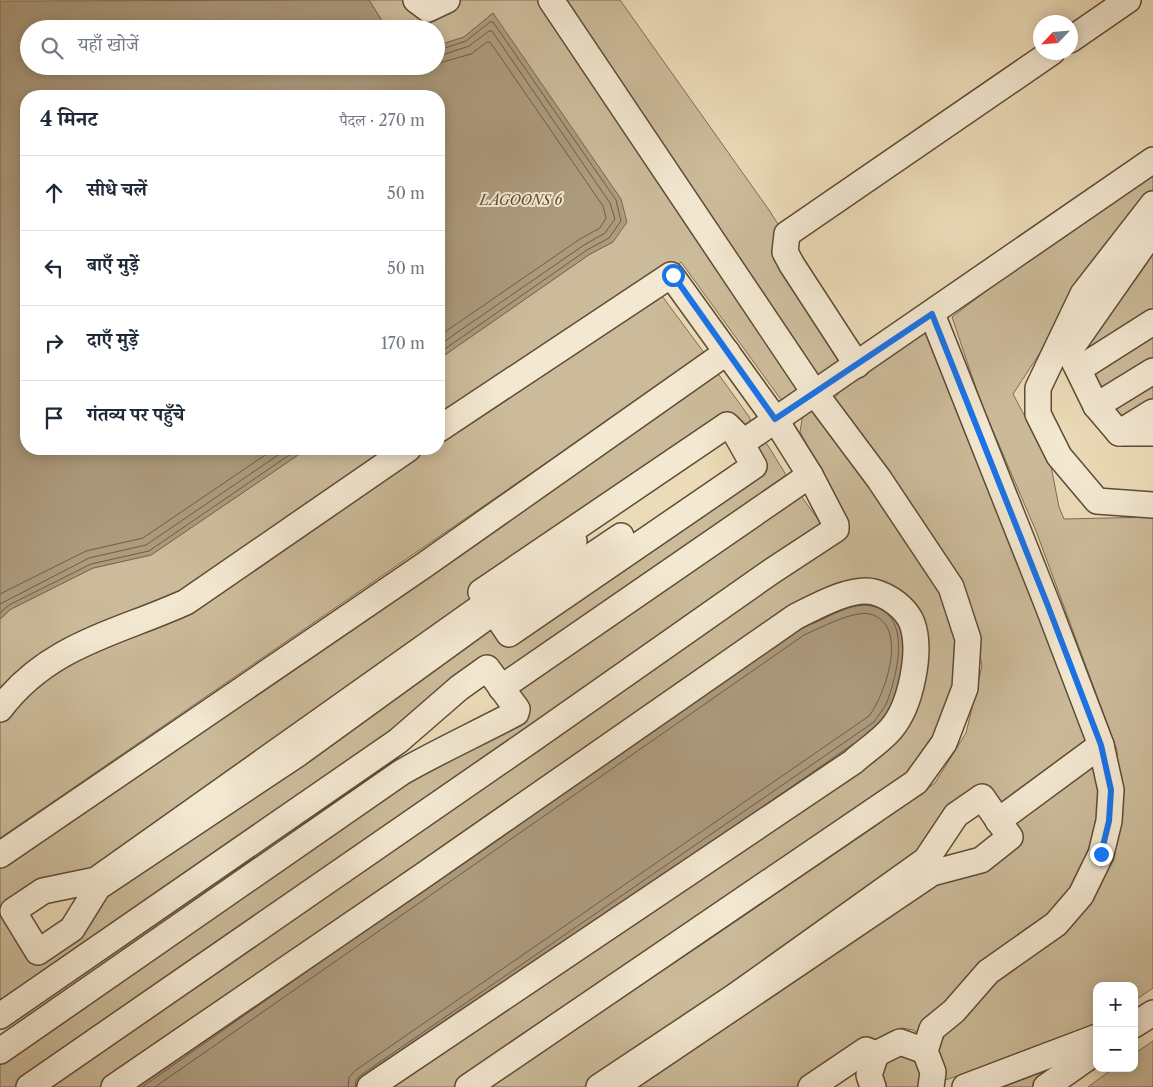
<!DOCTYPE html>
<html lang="hi">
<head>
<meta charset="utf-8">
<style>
  :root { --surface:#fff; --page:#f6f6f7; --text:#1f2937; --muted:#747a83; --line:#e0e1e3 }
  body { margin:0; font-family:"Libre Caslon Text","Noto Serif Devanagari",serif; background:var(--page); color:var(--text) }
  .controls { position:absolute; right:15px; bottom:15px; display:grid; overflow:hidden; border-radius:10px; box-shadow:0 2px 12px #0003 }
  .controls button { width:45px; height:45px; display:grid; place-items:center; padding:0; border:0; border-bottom:1px solid var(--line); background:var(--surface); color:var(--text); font:25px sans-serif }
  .compass { position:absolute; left:1033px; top:15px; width:45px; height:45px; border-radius:50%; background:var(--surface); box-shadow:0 2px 12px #0003; rotate:244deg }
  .stop { position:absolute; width:15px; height:15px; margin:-11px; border:4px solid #1a73e8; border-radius:50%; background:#fff }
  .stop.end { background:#1a73e8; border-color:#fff; box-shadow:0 1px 5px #0008 }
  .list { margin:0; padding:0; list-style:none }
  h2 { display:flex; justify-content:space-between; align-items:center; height:65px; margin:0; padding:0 20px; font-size:21px }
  h2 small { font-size:16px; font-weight:400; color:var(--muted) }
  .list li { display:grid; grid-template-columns:32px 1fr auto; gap:15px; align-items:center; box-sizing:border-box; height:75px; padding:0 20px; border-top:1px solid var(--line) }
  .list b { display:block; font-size:19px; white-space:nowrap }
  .list em { font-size:16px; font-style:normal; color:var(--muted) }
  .icon { flex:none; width:28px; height:28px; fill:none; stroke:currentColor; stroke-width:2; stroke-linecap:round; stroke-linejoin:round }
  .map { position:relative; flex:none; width:1153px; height:1087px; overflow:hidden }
  .search { position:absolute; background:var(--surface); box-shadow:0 2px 12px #0003; left:20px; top:20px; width:425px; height:55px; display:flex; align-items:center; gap:12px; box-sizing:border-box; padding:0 18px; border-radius:28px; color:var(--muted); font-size:19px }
  .panel { position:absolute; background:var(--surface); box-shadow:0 2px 12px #0003; left:20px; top:90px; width:425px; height:365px; border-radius:20px }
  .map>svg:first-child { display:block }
</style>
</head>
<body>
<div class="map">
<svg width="1153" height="1087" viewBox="0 0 1153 1087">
  <rect width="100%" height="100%" fill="#ecdbb8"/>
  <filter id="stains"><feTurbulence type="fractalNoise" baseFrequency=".004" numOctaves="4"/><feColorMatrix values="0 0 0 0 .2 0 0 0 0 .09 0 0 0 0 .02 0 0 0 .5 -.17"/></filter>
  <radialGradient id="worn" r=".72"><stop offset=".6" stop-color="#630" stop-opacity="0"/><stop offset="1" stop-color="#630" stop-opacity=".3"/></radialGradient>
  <!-- green -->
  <g fill="#ccbb9a" stroke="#7e6c52">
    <path d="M369,0H547L800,390L782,401L681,262L672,271L439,426V359L590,254L613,242L493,13L464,37L436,46V29H392L384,24Z"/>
    <path d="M556,0H620L769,210L858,350L814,382Z"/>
    <path d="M1153,165V199L1074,301L1013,394L1051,466L1059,507L1064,519L1153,517V988L1134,1001V986H1097V1024L1051,1045L942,1081L933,1041L938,1021L1076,918L1120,796L1117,750L1036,531L981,403L952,317Z"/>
    <path d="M1153,248V320L1079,368L1070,351Z"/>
    <path d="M662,296L705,354L0,838V720L59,666L213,599L429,449H439V442Z"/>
    <path d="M1153,325V369L1097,404L1091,363Z"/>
    <path d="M925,330L935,347L1086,740V745L999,809L983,790L922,856L583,1087H484L698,947L870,830L935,783L966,733L982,666L972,618L835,407V398L843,387Z"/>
    <path d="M714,368L750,418V433L730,420L92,875L10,912L38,954L98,889L434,657L718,494L754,438L767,444L791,483L502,685L489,666L0,1005V869Z"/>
    <path d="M1153,375V409L1120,430L1098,407Z"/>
    <path d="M819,405L950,591L961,683L916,775L457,1087H33L835,536L849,521L800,432L803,413Z"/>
    <path d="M307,449H404L288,527L0,705V619L11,609L93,568L151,555Z"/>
    <path d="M796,489L827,532L25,1087H0V1053L303,846L522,711L506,688Z"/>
    <path d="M1092,761L1100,770L1101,800L1087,865L1049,920L924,1036L913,1030L902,1028L891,1031L847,1056L801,1087H625L934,876L983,863L1010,820Z"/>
    <path d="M1153,1041V1087H1088L1114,1068H1134V1054Z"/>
    <path d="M922,1048L921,1087H886L882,1084L874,1059Z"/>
    <path d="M1070,1050L1036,1087H979Z"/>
  </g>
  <!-- water -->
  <g fill="#ac9a7d" stroke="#7a684f">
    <path d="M369,0L384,24L392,29H29V66H436V46L464,37L493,13L621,199L627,222L613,242L590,254L439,359V96H26V449H307L151,555L93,568L11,609L0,619V1Z"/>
    <path d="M873,594L906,618L910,660L882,730L363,1087H122L795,618Z"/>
  </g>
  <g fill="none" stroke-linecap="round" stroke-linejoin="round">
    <!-- shore -->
    <g stroke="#6e5c44" stroke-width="1">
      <path d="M436,51L466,41L490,22H493L616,200L621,221L609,238L587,250L439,353"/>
      <path d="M436,57L469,46L489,31H492L610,203L615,219L605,233L584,245L439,345"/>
      <path d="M436,64L471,54L487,42H490L603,206L606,218L600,228L580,239L439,336"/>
      <path d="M0,594L86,551L143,538L274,449"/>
      <path d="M0,604L89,558L146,545L287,449"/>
      <path d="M0,613L9,605L91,564L149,551L298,449"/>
      <path d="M774,799L853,744"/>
      <path d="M142,1087L322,961"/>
      <path d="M155,1087L804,635C820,628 854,610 870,614C910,625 885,695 869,716L356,1070L349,1077L348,1087"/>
      <path d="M355,1087L356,1080L361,1075L874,722C878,716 884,709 887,702C897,675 913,614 871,606C852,602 829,617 812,624"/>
    </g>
    <defs>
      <g id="minor">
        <path d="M416,0L428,9L447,0"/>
        <path d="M1070,40L1128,0"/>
        <path d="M1153,204L1083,294L1038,388V414L1059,456L1097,501L1153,505"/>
        <path d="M1153,231L1069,351L1096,406L1119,433H1153"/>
        <path d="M857,365L792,265L785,252L787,234L1052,52"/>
        <path d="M1079,369L1153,322"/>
        <path d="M1096,406L1153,371"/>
        <path d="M727,425L736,434L754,466L509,634L481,592Z"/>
        <path d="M1119,433L1153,412"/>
        <path d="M742,443L1153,160"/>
        <path d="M495,611L299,753L98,887L72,929L38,952L13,911L43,891L96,880L574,541"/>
        <path d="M498,619L621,536"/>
        <path d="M501,688L810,475"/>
        <path d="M0,709C49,644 118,633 186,602L408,449"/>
        <path d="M998,821L1101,745"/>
        <path d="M0,855L423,566L727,352"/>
        <path d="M0,1016L398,741L459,688L487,668L517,709L516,713C478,733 439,751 402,772L0,1051"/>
        <path d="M1134,1025L1153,1013"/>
        <path d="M29,1087L534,738L772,571L836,529V525L810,475L775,419L671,275L439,429"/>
        <path d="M114,1087L421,877L795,617C815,607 852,586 874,592C889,596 906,608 912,623C922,651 911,706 891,729C881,741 865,751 853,762L370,1087"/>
        <path d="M468,1087L916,782L944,743L965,688L968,639L951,587L879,479L814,392L551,0"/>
        <path d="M599,1087L734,997L926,860L956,815L982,797L1010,837L981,860L932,873L615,1087"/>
        <path d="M811,1087L866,1050L876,1054"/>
        <path d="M873,1087L869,1075L876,1054L900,1042L925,1051"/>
        <path d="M931,1087L933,1072L925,1051L932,1029L954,1011L988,972L1056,924L1081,895L1101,854L1109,821L1111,790L1101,745L1048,606L932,314"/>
        <path d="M965,1087L1097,1037"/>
        <path d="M1046,1087L1097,1051"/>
      </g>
    </defs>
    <!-- minor casing -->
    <use href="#minor" stroke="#5e4c36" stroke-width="28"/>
    <!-- minor -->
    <use href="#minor" stroke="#f3e8d1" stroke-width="25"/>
  </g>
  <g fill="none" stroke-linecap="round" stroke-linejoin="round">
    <!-- route -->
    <path stroke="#1a73e8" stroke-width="6" d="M673,275L775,419L932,314L1048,606L1101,745L1111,790L1109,821L1101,854"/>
  </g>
  <g text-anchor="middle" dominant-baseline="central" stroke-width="4" stroke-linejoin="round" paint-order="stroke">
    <!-- water labels -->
    <g font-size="14" font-style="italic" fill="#5b4932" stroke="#f3e8d1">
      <text x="521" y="200">LAGOONS 6</text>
    </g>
  </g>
  <rect width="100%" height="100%" filter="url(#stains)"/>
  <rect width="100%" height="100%" fill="url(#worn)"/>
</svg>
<div class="controls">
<button>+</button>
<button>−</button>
</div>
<svg class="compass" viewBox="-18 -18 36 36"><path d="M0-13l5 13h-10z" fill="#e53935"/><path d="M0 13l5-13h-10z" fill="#747a83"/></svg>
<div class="stop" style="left:673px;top:275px"></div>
<div class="stop end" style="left:1101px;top:854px"></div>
<div class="search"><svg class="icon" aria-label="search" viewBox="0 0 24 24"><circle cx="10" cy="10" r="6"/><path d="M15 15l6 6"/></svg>यहाँ खोजें</div>
<section class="panel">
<h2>4 मिनट<small>पैदल · 270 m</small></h2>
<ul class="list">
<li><svg class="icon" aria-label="ahead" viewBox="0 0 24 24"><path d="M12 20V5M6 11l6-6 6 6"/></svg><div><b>सीधे चलें</b></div><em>50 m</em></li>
<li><svg class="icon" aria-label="left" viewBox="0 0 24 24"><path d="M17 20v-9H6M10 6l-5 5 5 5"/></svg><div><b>बाएँ मुड़ें</b></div><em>50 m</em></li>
<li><svg class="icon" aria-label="right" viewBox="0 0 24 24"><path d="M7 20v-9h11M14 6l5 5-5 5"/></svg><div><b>दाएँ मुड़ें</b></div><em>170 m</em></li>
<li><svg class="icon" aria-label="arrive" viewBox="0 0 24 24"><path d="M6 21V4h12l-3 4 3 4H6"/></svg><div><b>गंतव्य पर पहुँचे</b></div></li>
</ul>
</section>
</div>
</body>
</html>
